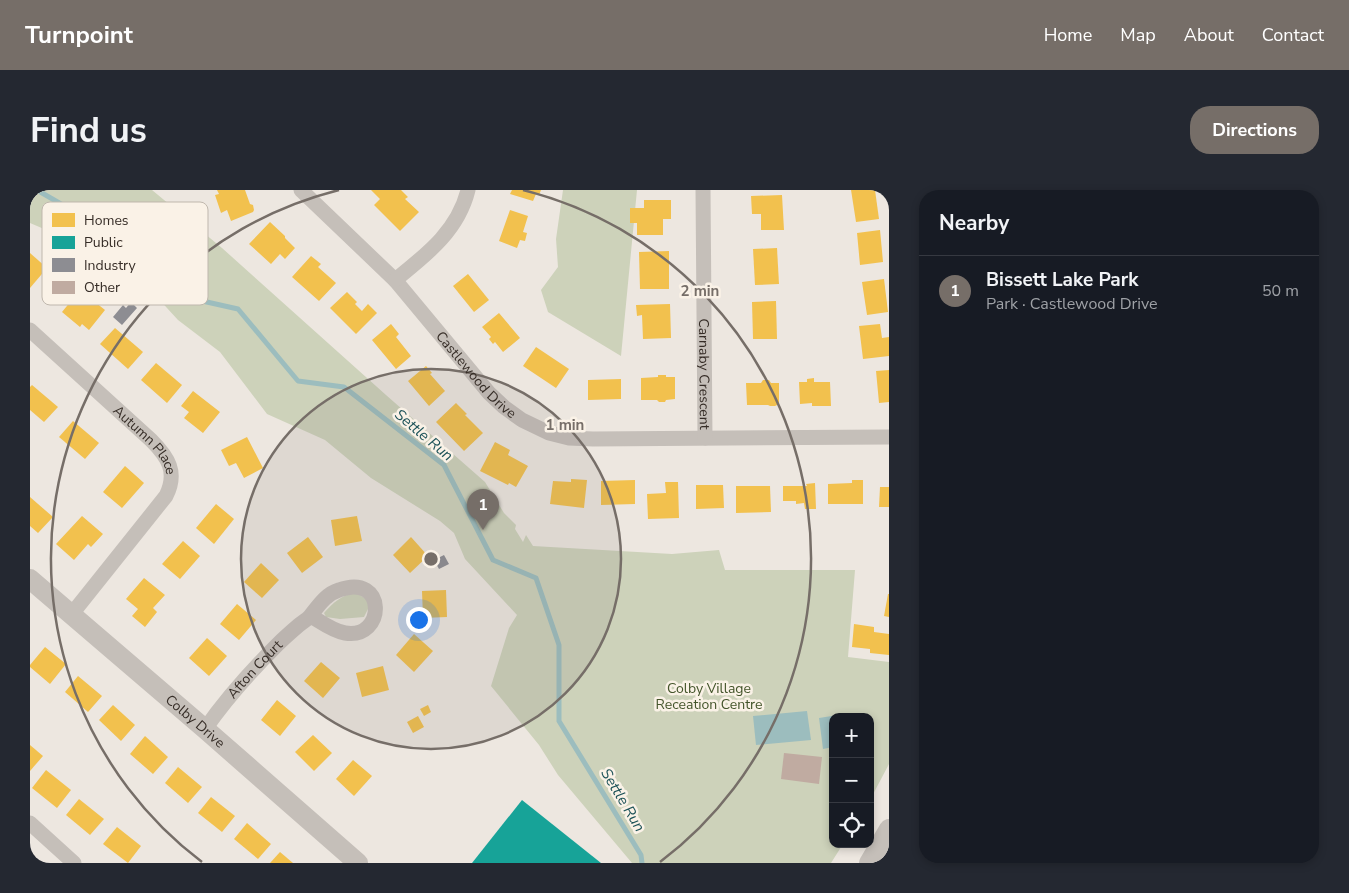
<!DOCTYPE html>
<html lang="en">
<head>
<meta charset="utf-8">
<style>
  :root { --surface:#171b24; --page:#242831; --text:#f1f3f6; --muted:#9ea1a6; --line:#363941; --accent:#766e68 }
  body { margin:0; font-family:"Nunito Sans",sans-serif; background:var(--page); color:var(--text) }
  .controls { position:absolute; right:15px; bottom:15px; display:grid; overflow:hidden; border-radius:10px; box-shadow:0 2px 8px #0003 }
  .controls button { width:45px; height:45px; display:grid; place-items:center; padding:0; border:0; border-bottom:1px solid var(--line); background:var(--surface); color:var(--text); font:25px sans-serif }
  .you { position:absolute; left:388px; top:429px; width:18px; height:18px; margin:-12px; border:4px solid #fff; border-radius:50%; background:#1a73e8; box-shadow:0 0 0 8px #1a73e833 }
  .badge { display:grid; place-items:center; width:32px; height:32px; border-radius:50%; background:var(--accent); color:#fff; font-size:16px; font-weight:700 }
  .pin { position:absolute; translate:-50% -41px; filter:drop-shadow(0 1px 2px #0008) }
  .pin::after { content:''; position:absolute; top:26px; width:18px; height:15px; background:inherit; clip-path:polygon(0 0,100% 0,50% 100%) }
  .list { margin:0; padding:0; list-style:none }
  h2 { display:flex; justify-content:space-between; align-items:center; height:65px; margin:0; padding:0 20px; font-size:21px }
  h2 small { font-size:16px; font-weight:400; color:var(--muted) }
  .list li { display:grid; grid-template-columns:32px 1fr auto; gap:15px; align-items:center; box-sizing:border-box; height:70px; padding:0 20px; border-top:1px solid var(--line) }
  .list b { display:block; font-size:19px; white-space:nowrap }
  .list p { margin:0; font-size:16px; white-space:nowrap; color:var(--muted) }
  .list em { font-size:16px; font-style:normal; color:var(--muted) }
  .icon { flex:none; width:28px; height:28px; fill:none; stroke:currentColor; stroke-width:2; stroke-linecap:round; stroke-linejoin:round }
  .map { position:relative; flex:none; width:859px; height:673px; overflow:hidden; border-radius:20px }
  header { display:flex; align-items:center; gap:30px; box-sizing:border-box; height:70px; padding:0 25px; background:var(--accent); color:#fff }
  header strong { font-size:24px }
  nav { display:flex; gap:28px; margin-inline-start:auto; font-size:18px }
  .intro { display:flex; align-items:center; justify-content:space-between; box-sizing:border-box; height:120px; padding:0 30px }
  h1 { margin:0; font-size:35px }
  .button { padding:12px 22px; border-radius:20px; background:var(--accent); color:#fff; font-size:18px; font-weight:700 }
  main { display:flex; gap:30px; padding:0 30px }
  aside { flex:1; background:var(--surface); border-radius:20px; box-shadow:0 2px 8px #0003 }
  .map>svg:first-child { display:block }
</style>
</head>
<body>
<header>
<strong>Turnpoint</strong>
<nav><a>Home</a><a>Map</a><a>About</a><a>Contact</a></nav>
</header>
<div class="intro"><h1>Find us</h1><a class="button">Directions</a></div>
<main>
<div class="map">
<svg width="859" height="673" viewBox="0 0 859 673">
  <rect width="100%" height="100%" fill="#ede7e0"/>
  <!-- green -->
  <g fill="#cdd2ba">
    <path d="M0,0H122L192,58L356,205L455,292L474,323L486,335L485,339L493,352L496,345L503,356L642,364L689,360L695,380H825L818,467L859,472V574L840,610V527H803V654H813L801,673H602L528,585L509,555L461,496L479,438L487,425L435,369L424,343L410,331L341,288L295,250L237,224L190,162L148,130L115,94L57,61L47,53L0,33Z"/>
    <path d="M533,0H607L591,166L518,122L511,100L528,77L526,49Z"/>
    <path d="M326,403L338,410V419L334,427L310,429L296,427L294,423C303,413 312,404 326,403Z"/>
  </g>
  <!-- water -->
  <g fill="#9cbdbe">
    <path d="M777,521L781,550L726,555L723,526Z"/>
    <path d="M808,525V527H803V557L793,559L789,528Z"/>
  </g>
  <!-- homes -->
  <g fill="#f2c14e">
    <path d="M187,0H215L220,14L223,15L224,20L223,22L201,31L197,20L191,23L185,5L189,4Z"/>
    <path d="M341,0H371L378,7L375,9L389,22L370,41L344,15L350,9Z"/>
    <path d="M482,0H511L509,5L506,4L503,11L480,4Z"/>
    <path d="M821,0H845L849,29L826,32Z"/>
    <path d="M752,5L754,40H731V24H722L721,6Z"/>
    <path d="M614,10H641V29H633V45H607V33H600V18H614Z"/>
    <path d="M480,20L498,26L493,42L497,43L495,51L490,50L487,58L469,51Z"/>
    <path d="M240,32L255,46V48L265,58L255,69L250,64L241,74L219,54Z"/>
    <path d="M850,40L853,72L830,75L827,43Z"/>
    <path d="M747,58L749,94L725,95L723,59Z"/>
    <path d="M639,61V99H610L609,62Z"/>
    <path d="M0,63L17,78L0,98Z"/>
    <path d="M281,66L291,74L288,77L306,93L289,111L262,87Z"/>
    <path d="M438,84L459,110L444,122L423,96Z"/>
    <path d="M854,89L858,122L837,125L832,92Z"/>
    <path d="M50,100L75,120L59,140L52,134L50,137L32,122Z"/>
    <path d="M317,102L327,112L325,114L332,121L338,114L347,123L326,144L300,118Z"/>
    <path d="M746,111L747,149H723L722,112Z"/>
    <path d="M640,114L641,148L613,149L612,125L607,126L606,115Z"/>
    <path d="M469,123L490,148L473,162L465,152L463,154L459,149L461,147L452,137Z"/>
    <path d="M361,134L369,144L366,147L381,166L366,179L342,150Z"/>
    <path d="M850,134L852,148L859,147V166L833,169L829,136Z"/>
    <path d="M85,138L113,162L98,179L70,154Z"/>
    <path d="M506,157L539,179L526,198L493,176Z"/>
    <path d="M126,173L152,195L137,213L111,190Z"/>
    <path d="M396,176L402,183L400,184L415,201L399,216L378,191Z"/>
    <path d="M859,180V212L849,213L846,181Z"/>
    <path d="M628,185H636V187H645V209L636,210L635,212H629L627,210H611V188L628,187Z"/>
    <path d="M784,188V192H800L801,216H782V213L770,214L769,192H777V189Z"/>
    <path d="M591,189V209L558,210V190Z"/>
    <path d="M733,190H739L741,193H749V214L745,216H740L738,215H717L716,193H731Z"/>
    <path d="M2,195L28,217L14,232L0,220V197Z"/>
    <path d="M163,201L190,222L173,243L154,228L159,222L151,216Z"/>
    <path d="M426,213L437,224L435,225L453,243L434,261L406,232Z"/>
    <path d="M43,231L69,253L55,269L29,247Z"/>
    <path d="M217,247L233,278L214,288L206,273L199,276L191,260Z"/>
    <path d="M465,252L480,260L478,265L498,276L486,297L479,293L478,295L450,281Z"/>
    <path d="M95,276L114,293L92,318L73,302Z"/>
    <path d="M541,289L557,290L554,318L520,314L523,291L541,292Z"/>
    <path d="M605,290V314L571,315V291Z"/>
    <path d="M822,290H833V314H798V294L822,293Z"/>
    <path d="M635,292H648L649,328L618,329L617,304L636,303Z"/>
    <path d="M785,293L786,319H775L774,313L766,314V311H753V296H777L776,294Z"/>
    <path d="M666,295H693L694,318L666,319Z"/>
    <path d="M706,296H740L741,322L706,323Z"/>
    <path d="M850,297H859V317H849Z"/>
    <path d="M0,307L23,327L8,343L0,336Z"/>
    <path d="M186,314L204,329L184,354L166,338Z"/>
    <path d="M52,326L73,344L61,357L58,354L44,370L26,354Z"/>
    <path d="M327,326L332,351L305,356L301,330Z"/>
    <path d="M278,347L293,367L272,383L257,363Z"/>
    <path d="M381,347L398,366L380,383L363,365Z"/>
    <path d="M153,351L170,366L150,389L132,374Z"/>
    <path d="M231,373L249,390L232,408L214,392Z"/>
    <path d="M114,388L135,405L123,418L127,422L115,437L102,426L108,419L96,409Z"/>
    <path d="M416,400L417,427L393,428L392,401Z"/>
    <path d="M858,404H859V427L854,426Z"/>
    <path d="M207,414L226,430L209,450L190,434Z"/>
    <path d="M824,434L844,437V442L859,444V465L840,463V459L822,457Z"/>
    <path d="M384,444L403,461L384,482L366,465Z"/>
    <path d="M177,448L197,466L179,486L159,468Z"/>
    <path d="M15,457L36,474L20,494L0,477V475Z"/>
    <path d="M291,472L310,488L293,508L274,491Z"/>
    <path d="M353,476L359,500L332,507L326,483Z"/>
    <path d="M48,486L72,506L58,522L35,502Z"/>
    <path d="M247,510L266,526L250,546L231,530Z"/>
    <path d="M83,515L105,535L91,551L69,530Z"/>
    <path d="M398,515L401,522L394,526L390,519Z"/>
    <path d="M388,526L394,537L383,543L377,532Z"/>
    <path d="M283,545L302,563L284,581L265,562Z"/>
    <path d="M115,546L138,567L123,584L100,564Z"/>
    <path d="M0,555L13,566L0,581Z"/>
    <path d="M323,570L342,586L324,606L306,589Z"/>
    <path d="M148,577L172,597L158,613L135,593Z"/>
    <path d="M16,580L41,600L27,618L2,598Z"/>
    <path d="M181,607L205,626L192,642L168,623Z"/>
    <path d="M49,609L74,629L60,645L36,625Z"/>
    <path d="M217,633L241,654L228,669L204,649Z"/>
    <path d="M87,637L111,656L98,673L73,654Z"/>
    <path d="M250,662L263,673H240Z"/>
  </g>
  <!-- public -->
  <path fill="#17a398" d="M492,610L571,673H442Z"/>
  <!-- industry -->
  <g fill="#8d8d92">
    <path d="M101,112L107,118L92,135L83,127L93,115L96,118Z"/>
    <path d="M414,365L419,374L409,379L404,370Z"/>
  </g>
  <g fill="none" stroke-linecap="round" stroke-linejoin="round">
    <!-- stream -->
    <path stroke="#9cbdbe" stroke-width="5" d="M7,0L81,43L159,108L208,119L268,191L314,197L414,275L463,370L506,388L529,455V531L611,665L612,673"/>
  </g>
  <!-- building -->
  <path fill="#c0aba1" d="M754,563L792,567L789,594L751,589Z"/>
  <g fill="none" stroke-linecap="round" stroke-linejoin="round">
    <!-- minor -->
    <g stroke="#c5bfb9" stroke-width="15">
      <path id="s1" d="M271,0L365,90L459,203L474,217L492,230L519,243L539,248L563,249L859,247"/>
      <path id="s2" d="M673,0L675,248"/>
      <path d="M365,90C396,65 428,41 438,0"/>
      <path id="s3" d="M0,140L121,250C138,267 148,282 136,306L41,425"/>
      <path id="s4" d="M175,539C196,509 221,481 247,455C254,448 262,441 269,435C273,432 278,429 281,425C289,415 296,404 309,400C357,382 356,450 315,443C303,441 291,432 281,426"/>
      <path d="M0,633L44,673"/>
    </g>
    <!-- tertiary -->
    <g stroke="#c5bfb9" stroke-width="20">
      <path id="s5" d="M0,389L175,539L328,673"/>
      <path d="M839,673L859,639"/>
    </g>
  </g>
  <!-- distance rings -->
  <circle cx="401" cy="369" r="190" fill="#766e68" fill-opacity=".12"/>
  <g fill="none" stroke="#766e68" stroke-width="2.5">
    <circle cx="401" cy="369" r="190"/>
    <path d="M172 672A380 380 0 0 1 309 0M493 0A380 380 0 0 1 630 672"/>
  </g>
  <g text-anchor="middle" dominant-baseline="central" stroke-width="5" stroke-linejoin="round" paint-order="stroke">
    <!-- street labels -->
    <g font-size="14" fill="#362d27" stroke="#faf2e7">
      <text stroke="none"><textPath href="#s1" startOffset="255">Castlewood Drive</textPath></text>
      <text stroke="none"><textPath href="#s2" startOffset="184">Carnaby Crescent</textPath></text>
      <text stroke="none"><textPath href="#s3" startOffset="160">Autumn Place</textPath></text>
      <text stroke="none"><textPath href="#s4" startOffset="78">Afton Court</textPath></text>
      <text stroke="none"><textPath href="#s5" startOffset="218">Colby Drive</textPath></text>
    </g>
    <!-- park labels -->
    <g font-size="14" fill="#44552b" stroke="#faf2e7">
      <text x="679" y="498">Colby Village<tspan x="679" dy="16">Receation Centre</tspan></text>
    </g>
    <!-- water labels -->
    <g font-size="15" font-style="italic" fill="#1c5258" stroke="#faf2e7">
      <text transform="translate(394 245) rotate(40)">Settle Run</text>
      <text transform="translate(593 610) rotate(59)">Settle Run</text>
    </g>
  </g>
  <!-- legend -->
  <rect x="12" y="12" width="166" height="103" rx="8" fill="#faf2e7" stroke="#bfb7ad" stroke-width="1"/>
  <rect x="22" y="23" width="23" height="14" fill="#f2c14e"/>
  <rect x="22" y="46" width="23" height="13" fill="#17a398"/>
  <rect x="22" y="68" width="23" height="14" fill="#8d8d92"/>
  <rect x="22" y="91" width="23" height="13" fill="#c0aba1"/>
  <g font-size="14" fill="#362d27">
    <text x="54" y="35">Homes</text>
    <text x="54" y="57">Public</text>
    <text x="54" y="80">Industry</text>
    <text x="54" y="102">Other</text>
  </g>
  <circle cx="401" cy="369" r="8" fill="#766e68" stroke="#faf2e7" stroke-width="2.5"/>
  <g font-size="15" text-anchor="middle" font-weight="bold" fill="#766e68" stroke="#faf2e7" stroke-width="5" stroke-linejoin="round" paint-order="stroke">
    <text x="670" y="106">2 min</text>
    <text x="535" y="240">1 min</text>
  </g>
</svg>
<div class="controls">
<button>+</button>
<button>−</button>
<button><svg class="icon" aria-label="locate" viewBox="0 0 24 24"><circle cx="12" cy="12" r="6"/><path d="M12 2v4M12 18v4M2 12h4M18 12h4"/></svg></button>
</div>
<div class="you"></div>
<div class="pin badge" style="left:453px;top:340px">1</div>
</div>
<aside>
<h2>Nearby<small></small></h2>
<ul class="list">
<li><span class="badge">1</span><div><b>Bissett Lake Park</b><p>Park · Castlewood Drive</p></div><em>50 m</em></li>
</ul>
</aside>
</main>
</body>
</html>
